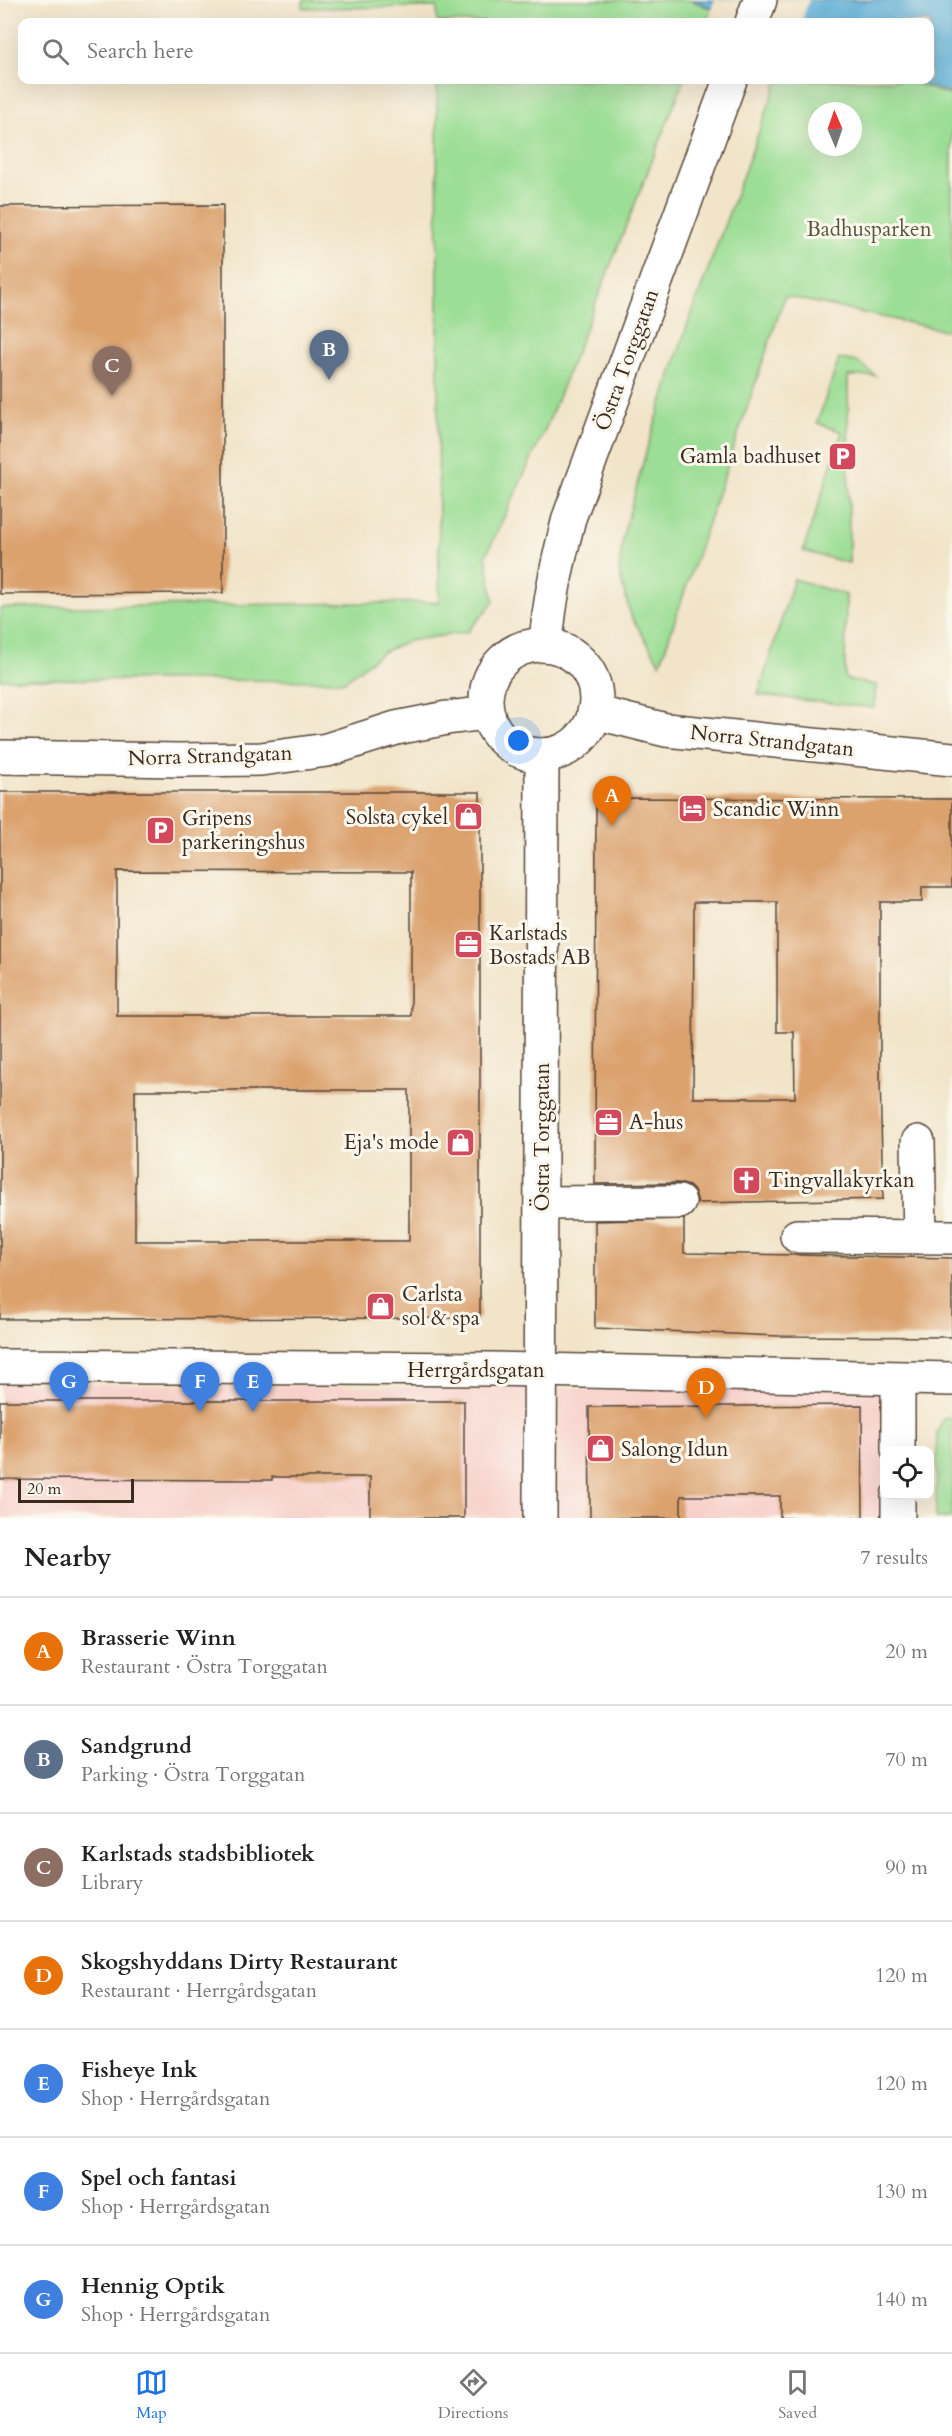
<!DOCTYPE html>
<html lang="en">
<head>
<meta charset="utf-8">
<style>
  :root { --surface:#fff; --page:#f2f2f2; --text:#222; --muted:#767676; --line:#e0e0e0; --accent:#1a73e8 }
  body { margin:0; font-family:Cardo,serif; background:var(--page); color:var(--text) }
  .controls { position:absolute; right:18px; bottom:18px; display:grid; overflow:hidden; border-radius:12px; box-shadow:0 6px 24px #0002 }
  .controls button { width:54px; height:54px; display:grid; place-items:center; padding:0; border:0; border-bottom:2px solid var(--line); background:var(--surface); color:var(--text); font:30px sans-serif }
  .compass { position:absolute; left:808px; top:102px; width:54px; height:54px; border-radius:50%; background:var(--surface); box-shadow:0 6px 24px #0002; rotate:358deg }
  .scale { position:absolute; left:18px; bottom:15px; width:116px; box-sizing:border-box; padding-left:6px; border:3px solid #3b2a1e; border-top:0; font-size:16px; line-height:21px; white-space:nowrap; color:#3b2a1e; -webkit-text-stroke:4px #fbf7ec; paint-order:stroke }
  .you { position:absolute; left:519px; top:741px; width:21px; height:21px; margin:-15px; border:4px solid #fff; border-radius:50%; background:#1a73e8; box-shadow:0 0 0 9px #1a73e833 }
  .badge { display:grid; place-items:center; width:39px; height:39px; border-radius:50%; background:var(--accent); color:#fff; font-size:20px; font-weight:700 }
  .pin { position:absolute; translate:-50% -50px; filter:drop-shadow(0 2px 3px #0008) }
  .pin::after { content:''; position:absolute; top:32px; width:21px; height:18px; background:inherit; clip-path:polygon(0 0,100% 0,50% 100%) }
  .list { margin:0; padding:0; list-style:none }
  h2 { display:flex; justify-content:space-between; align-items:center; height:78px; margin:0; padding:0 24px; font-size:26px }
  h2 small { font-size:20px; font-weight:400; color:var(--muted) }
  .list li { display:grid; grid-template-columns:39px 1fr auto; gap:18px; align-items:center; box-sizing:border-box; height:108px; padding:0 24px; border-top:2px solid var(--line) }
  .list b { display:block; font-size:22px; white-space:nowrap }
  .list p { margin:0; font-size:20px; white-space:nowrap; color:var(--muted) }
  .list em { font-size:20px; font-style:normal; color:var(--muted) }
  .icon { flex:none; width:33px; height:33px; fill:none; stroke:currentColor; stroke-width:2; stroke-linecap:round; stroke-linejoin:round }
  .map { position:relative; flex:none; width:952px; height:1518px; overflow:hidden }
  .search { position:absolute; background:var(--surface); box-shadow:0 6px 24px #0002; left:18px; right:18px; top:18px; height:66px; display:flex; align-items:center; gap:15px; box-sizing:border-box; padding:0 21px; border-radius:12px; color:var(--muted); font-size:22px }
  .sheet { height:834px; background:var(--surface) }
  nav { display:flex; justify-content:space-around; align-items:center; box-sizing:border-box; height:84px; border-top:2px solid var(--line); background:var(--surface); font-size:16px; color:var(--muted) }
  nav a { display:grid; justify-items:center; gap:3px }
  nav .on { color:var(--accent) }
  .map>svg:first-child { display:block }
</style>
</head>
<body>
<div class="map">
<svg width="952" height="1518" viewBox="0 0 952 1518">
  <rect width="100%" height="100%" fill="#fbf7ec"/>
  <filter id="ink" filterUnits="userSpaceOnUse"><feTurbulence type="fractalNoise" baseFrequency=".0167" numOctaves="2"/><feDisplacementMap in="SourceGraphic" scale="12" xChannelSelector="R" yChannelSelector="G"/><feConvolveMatrix kernelMatrix="1 2 1 2 8 2 1 2 1" color-interpolation-filters="sRGB"/></filter>
  <filter id="wash" filterUnits="userSpaceOnUse"><feTurbulence type="fractalNoise" baseFrequency=".008" numOctaves="4" result="noise"/><feDisplacementMap in="SourceGraphic" scale="24" xChannelSelector="R" yChannelSelector="G"/><feGaussianBlur stdDeviation="1.35" result="paint"/><feColorMatrix in="noise" values="0 0 0 0 0 0 0 0 0 0 0 0 0 0 0 0 0 1.4 0 .05"/><feComposite in="paint" operator="in"/></filter>
  <g filter="url(#wash)">
    <rect width="100%" height="100%" fill="#f1e4c9"/>
    <!-- built -->
    <path fill="#f7d0cb" d="M0,1383L519,1388H893L884,1450V1496L892,1518H0Z"/>
    <!-- green -->
    <g fill="#9cde95" stroke="#6c845a" stroke-width="1.5" fill-rule="evenodd">
      <path d="M303,0H691L712,9L706,22H437V7L303,8Z"/>
      <path d="M437,80H684L548,423L486,556L494,602L467,632L408,641L381,653L345,681L0,679V608L439,602Z"/>
      <path d="M778,80H904L952,96V332L785,296L660,664L631,616L619,573L623,536L648,445L686,329ZM817,111H853V147H817Z"/>
      <path d="M839,359L858,362L876,376H848L849,563L803,551L842,432L817,423Z"/>
      <path d="M794,579L846,595L845,679L876,685L874,708L758,695Z"/>
      <path d="M952,1417V1518H936L937,1432L943,1419Z"/>
    </g>
    <!-- water -->
    <path fill="#5cafd7" stroke="#4c6c7a" stroke-width="1.5" d="M691,0H952V94L909,80H930V22H747Z"/>
    <!-- pier -->
    <path fill="#f1e4c9" d="M715,0H809L801,22H738L710,12Z"/>
    <g id="blocks">
      <!-- building -->
      <g fill="#dba26e" fill-rule="evenodd">
        <path d="M223,205V593L0,594V206Z"/>
        <path d="M0,792H480V1318L0,1319ZM117,871L411,872V1016H117ZM135,1090H409V1241H135Z"/>
        <path d="M596,798L952,799V887H922V902H880V1078L883,1199L698,1203L695,1192L689,1186L679,1183L595,1184ZM694,902H777V1032H794L795,1098H693Z"/>
        <path d="M684,1219V1253L952,1258V1337L779,1336L595,1328V1221Z"/>
        <path d="M0,1401H464V1518H370V1477H272V1480L0,1479Z"/>
        <path d="M862,1405L863,1518H780V1496H681V1518H590L589,1407Z"/>
      </g>
    </g>
  </g>
  <g filter="url(#ink)">
    <use href="#blocks" fill-opacity="0" stroke="#564638" stroke-width="1.5"/>
    <g fill="none" stroke-linecap="round" stroke-linejoin="round">
      <defs>
        <g id="minor">
          <path d="M752,22L760,0"/>
          <path d="M546,645C549,601 558,561 569,518L730,80"/>
          <circle cx="541" cy="700" r="55"/>
          <path d="M594,712L666,730L952,759"/>
          <path d="M0,757L179,760L261,759L327,750L396,728L447,718L487,713"/>
          <path d="M918,1142L920,1237"/>
          <path d="M541,1203L679,1202"/>
          <path d="M797,1236L952,1237"/>
          <path d="M0,1366L491,1369L952,1379"/>
          <path d="M898,1450V1380"/>
          <path d="M540,1518L542,755"/>
          <path d="M898,1518V1496"/>
        </g>
      </defs>
      <!-- minor casing -->
      <use href="#minor" stroke="#564638" stroke-width="36"/>
      <!-- minor -->
      <use href="#minor" stroke="#fff" stroke-width="33"/>
    </g>
  </g>
  <!-- icons -->
  <defs>
    <symbol id="parking-square" viewBox="-11 -11 22 22"><rect x="-9" y="-9" width="18" height="18" rx="4" fill="#d1495b" stroke="#fbf7ec"/><path d="M-3.5-5.5H1a3.5 3.5 0 0 1 0 7H-1V5.5H-3.5ZM-1-3.4V-.6H.8a1.4 1.4 0 0 0 0-2.8Z" fill="#fff"/></symbol>
    <symbol id="hotel-square" viewBox="-11 -11 22 22"><rect x="-9" y="-9" width="18" height="18" rx="4" fill="#d1495b" stroke="#fbf7ec"/><path d="M-6-4.5h1.5V1H6V5H4.5V3h-9V5H-6ZM-4 0a1.8 1.8 0 1 1 3.6 0ZM.5 0V-2.5h3Q6-2.5 6 0Z" fill="#fff"/></symbol>
    <symbol id="shop-square" viewBox="-11 -11 22 22"><rect x="-9" y="-9" width="18" height="18" rx="4" fill="#d1495b" stroke="#fbf7ec"/><path d="M-5-2.5h2.3a2.7 3.5 0 0 1 5.4 0H5L5.5 6h-11ZM-1.5-2.5h3a1.5 2.3 0 0 0-3 0Z" fill="#fff"/></symbol>
    <symbol id="office-square" viewBox="-11 -11 22 22"><rect x="-9" y="-9" width="18" height="18" rx="4" fill="#d1495b" stroke="#fbf7ec"/><path d="M-6-3h4V-5.5h4V-3h4V5H-6ZM-1-4.5V-3h2v-1.5ZM-6 0V1H6V0Z" fill="#fff"/></symbol>
    <symbol id="church-square" viewBox="-11 -11 22 22"><rect x="-9" y="-9" width="18" height="18" rx="4" fill="#d1495b" stroke="#fbf7ec"/><path d="M-1.2-6h2.4v3.5h3.3v2.4h-3.3V6h-2.4V-.1h-3.3v-2.4h3.3Z" fill="#fff"/></symbol>
  </defs>
  <g fill-rule="evenodd">
    <use href="#parking-square" x="826" y="440" width="33" height="33"/>
    <use href="#hotel-square" x="676" y="792" width="33" height="33"/>
    <use href="#shop-square" x="452" y="800" width="33" height="33"/>
    <use href="#parking-square" x="144" y="814" width="33" height="33"/>
    <use href="#office-square" x="452" y="928" width="33" height="33"/>
    <use href="#office-square" x="592" y="1106" width="33" height="33"/>
    <use href="#shop-square" x="444" y="1126" width="33" height="33"/>
    <use href="#church-square" x="730" y="1164" width="33" height="33"/>
    <use href="#shop-square" x="364" y="1290" width="33" height="33"/>
    <use href="#shop-square" x="584" y="1432" width="33" height="33"/>
  </g>
  <g text-anchor="middle" dominant-baseline="central" stroke-width="6" stroke-linejoin="round" paint-order="stroke">
    <!-- park labels -->
    <g font-size="21" fill="#53573c" stroke="#fbf7ec">
      <text x="869" y="229">Badhusparken</text>
    </g>
    <!-- street labels -->
    <g font-size="21" fill="#3b2a1e" stroke="#fbf7ec">
      <text transform="translate(627 360) rotate(-70)">Östra Torggatan</text>
      <text transform="translate(772 741) rotate(6)">Norra Strandgatan</text>
      <text transform="translate(210 756) rotate(-2)">Norra Strandgatan</text>
      <text transform="translate(542 1137) rotate(-90)">Östra Torggatan</text>
      <text x="476" y="1370">Herrgårdsgatan</text>
    </g>
    <!-- poi labels -->
    <g font-size="21" fill="#3b2a1e" stroke="#fbf7ec" text-anchor="start">
      <text x="821" y="456" text-anchor="end">Gamla badhuset</text>
      <text x="713" y="809">Scandic Winn</text>
      <text x="448" y="817" text-anchor="end">Solsta cykel</text>
      <text x="182" y="818">Gripens<tspan x="182" dy="24">parkeringshus</tspan></text>
      <text x="489" y="933">Karlstads<tspan x="489" dy="24">Bostads AB</tspan></text>
      <text x="629" y="1122">A-hus</text>
      <text x="439" y="1142" text-anchor="end">Eja's mode</text>
      <text x="768" y="1180">Tingvallakyrkan</text>
      <text x="402" y="1294">Carlsta<tspan x="402" dy="24">sol &amp; spa</tspan></text>
      <text x="621" y="1449">Salong Idun</text>
    </g>
  </g>
</svg>
<div class="controls">
<button><svg class="icon" aria-label="locate" viewBox="0 0 24 24"><circle cx="12" cy="12" r="6"/><path d="M12 2v4M12 18v4M2 12h4M18 12h4"/></svg></button>
</div>
<svg class="compass" viewBox="-18 -18 36 36"><path d="M0-13l5 13h-10z" fill="#e53935"/><path d="M0 13l5-13h-10z" fill="#767676"/></svg>
<div class="scale">20 m</div>
<div class="you"></div>
<div class="pin badge" style="left:612px;top:826px;background:#e8710a">A</div>
<div class="pin badge" style="left:329px;top:380px;background:#5c6f8a">B</div>
<div class="pin badge" style="left:112px;top:396px;background:#8d6e63">C</div>
<div class="pin badge" style="left:706px;top:1418px;background:#e8710a">D</div>
<div class="pin badge" style="left:253px;top:1412px;background:#3f7fe0">E</div>
<div class="pin badge" style="left:200px;top:1412px;background:#3f7fe0">F</div>
<div class="pin badge" style="left:69px;top:1412px;background:#3f7fe0">G</div>
<div class="search"><svg class="icon" aria-label="search" viewBox="0 0 24 24"><circle cx="10" cy="10" r="6"/><path d="M15 15l6 6"/></svg>Search here</div>
</div>
<section class="sheet">
<h2>Nearby<small>7 results</small></h2>
<ul class="list">
<li><span class="badge" style="background:#e8710a">A</span><div><b>Brasserie Winn</b><p>Restaurant · Östra Torggatan</p></div><em>20 m</em></li>
<li><span class="badge" style="background:#5c6f8a">B</span><div><b>Sandgrund</b><p>Parking · Östra Torggatan</p></div><em>70 m</em></li>
<li><span class="badge" style="background:#8d6e63">C</span><div><b>Karlstads stadsbibliotek</b><p>Library</p></div><em>90 m</em></li>
<li><span class="badge" style="background:#e8710a">D</span><div><b>Skogshyddans Dirty Restaurant</b><p>Restaurant · Herrgårdsgatan</p></div><em>120 m</em></li>
<li><span class="badge" style="background:#3f7fe0">E</span><div><b>Fisheye Ink</b><p>Shop · Herrgårdsgatan</p></div><em>120 m</em></li>
<li><span class="badge" style="background:#3f7fe0">F</span><div><b>Spel och fantasi</b><p>Shop · Herrgårdsgatan</p></div><em>130 m</em></li>
<li><span class="badge" style="background:#3f7fe0">G</span><div><b>Hennig Optik</b><p>Shop · Herrgårdsgatan</p></div><em>140 m</em></li>
</ul>
</section>
<nav>
<a class="on"><svg class="icon" aria-label="map" viewBox="0 0 24 24"><path d="M3 6l6-2 6 2 6-2v14l-6 2-6-2-6 2zM9 4v14M15 6v14"/></svg>Map</a>
<a><svg class="icon" aria-label="directions" viewBox="0 0 24 24"><path d="M12 3l9 9-9 9-9-9zM9 14v-3h6M13 9l2 2-2 2"/></svg>Directions</a>
<a><svg class="icon" aria-label="saved" viewBox="0 0 24 24"><path d="M7 4h10v16l-5-4-5 4z"/></svg>Saved</a>
</nav>
</body>
</html>
